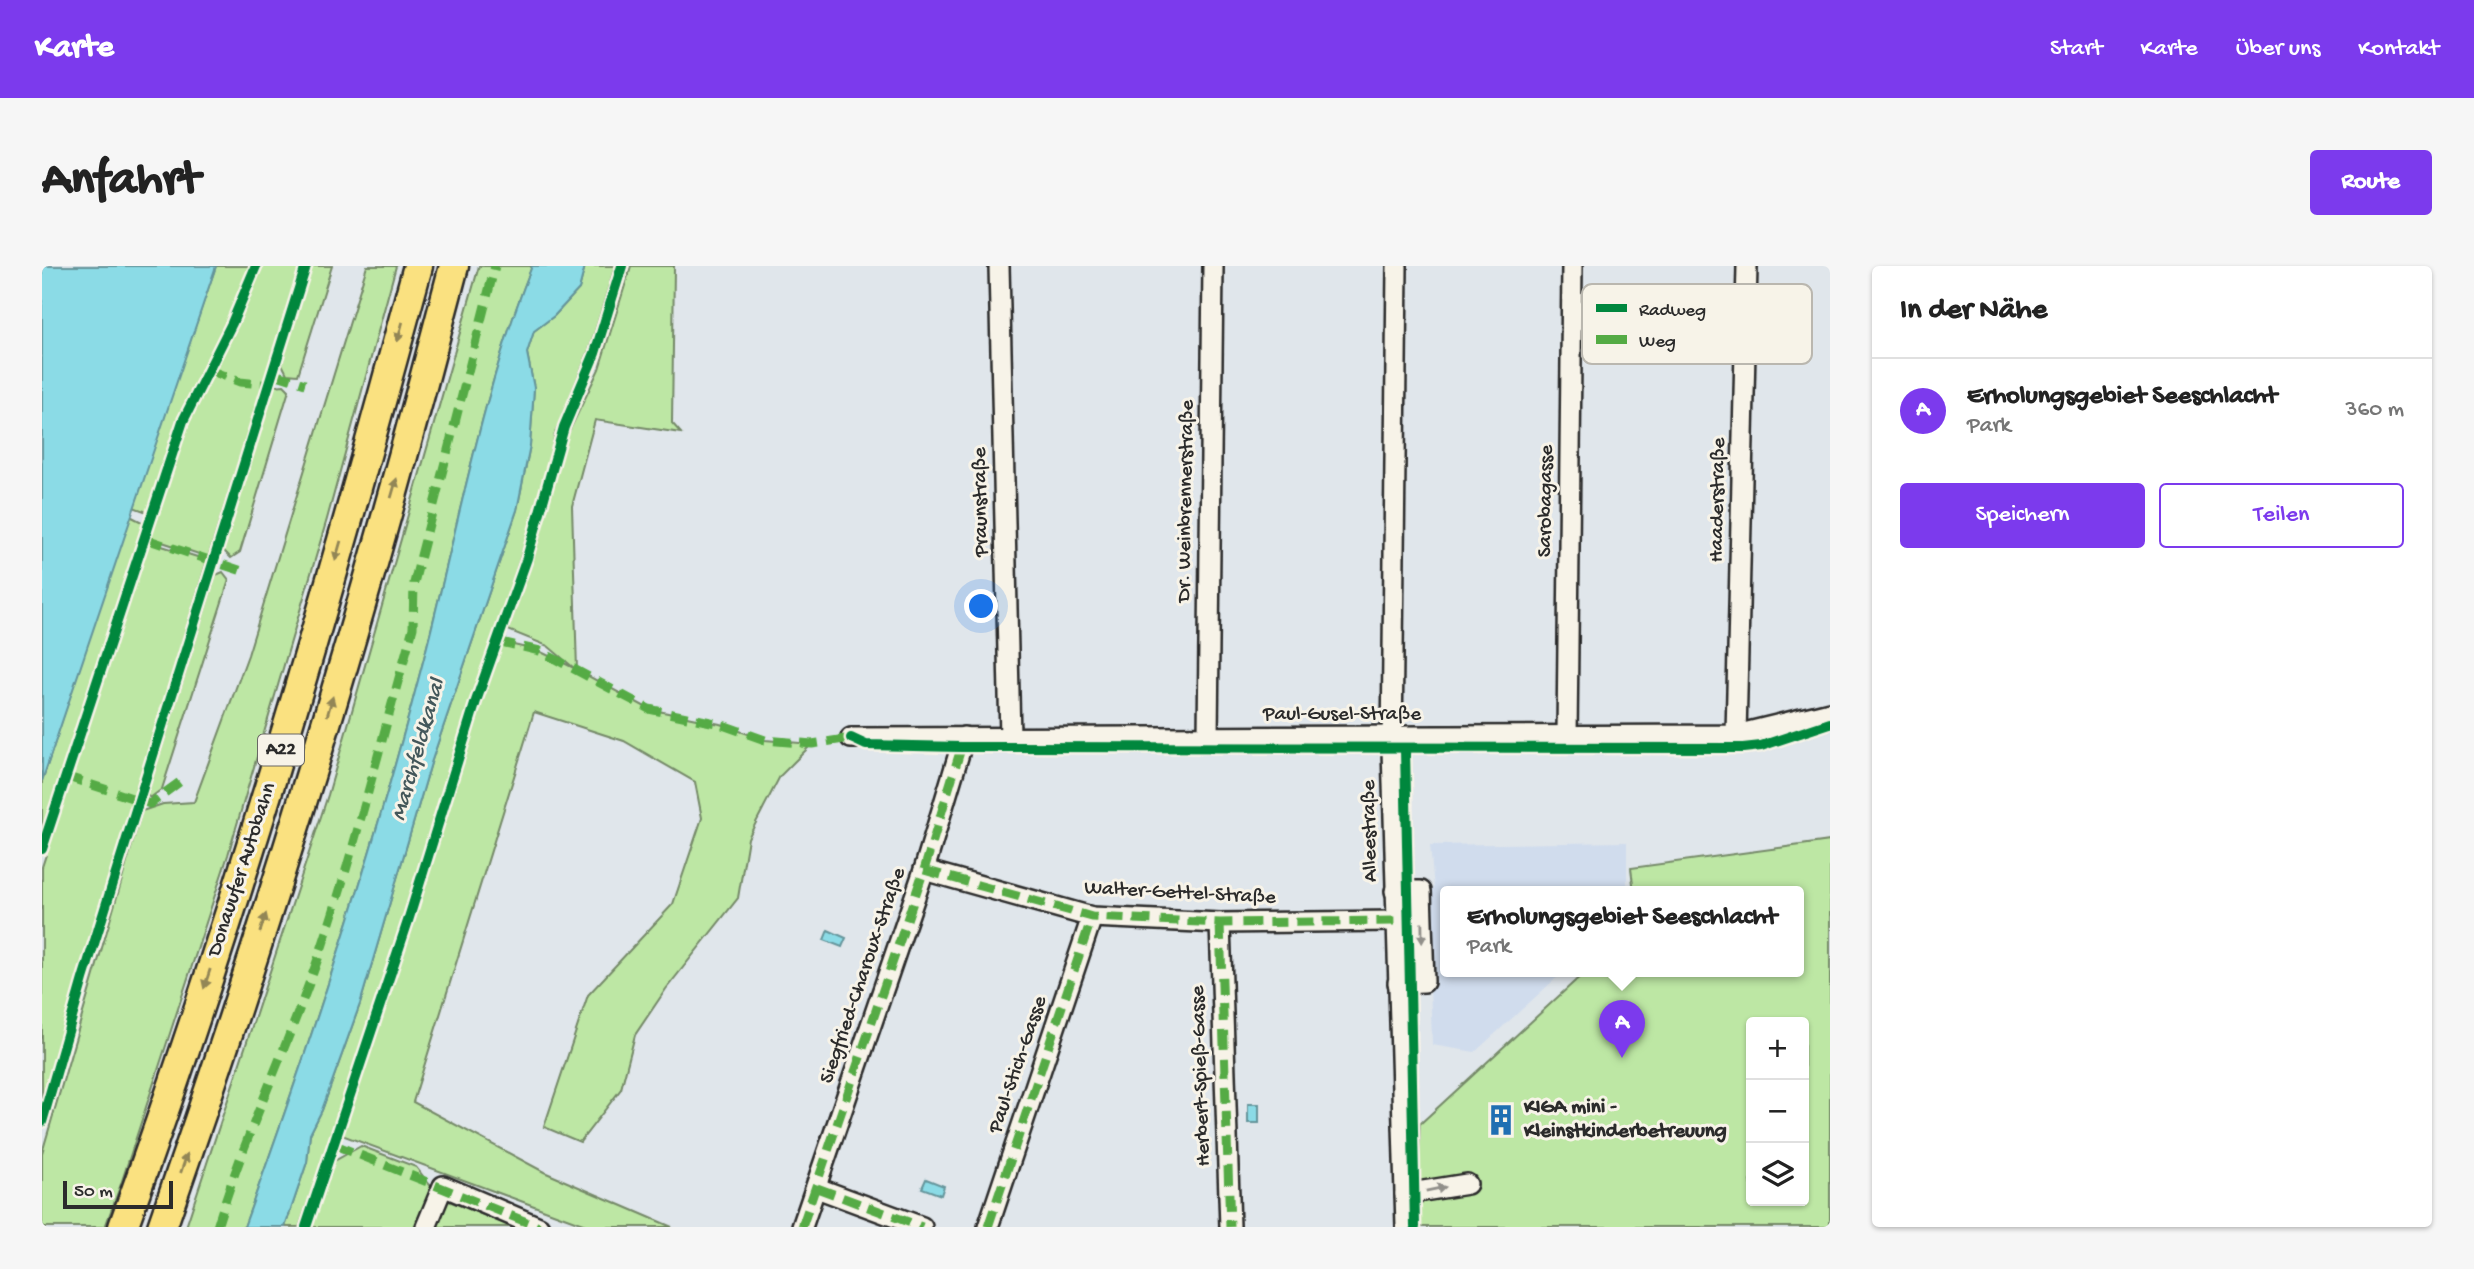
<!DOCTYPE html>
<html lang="de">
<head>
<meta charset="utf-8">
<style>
  :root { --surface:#fff; --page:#f6f6f6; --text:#222; --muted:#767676; --line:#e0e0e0; --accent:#7c3aed }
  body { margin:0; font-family:"Gochi Hand",sans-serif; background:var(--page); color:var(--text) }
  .controls { position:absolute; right:21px; bottom:21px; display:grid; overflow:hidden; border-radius:7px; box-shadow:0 2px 5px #0004 }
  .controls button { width:63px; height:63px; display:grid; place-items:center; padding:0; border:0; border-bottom:2px solid var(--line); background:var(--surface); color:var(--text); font:35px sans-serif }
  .scale { position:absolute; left:21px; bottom:18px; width:110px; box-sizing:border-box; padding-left:7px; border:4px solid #2b2b2b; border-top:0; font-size:19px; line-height:24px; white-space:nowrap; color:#2b2b2b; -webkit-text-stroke:5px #f7f3e8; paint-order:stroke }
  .you { position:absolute; left:940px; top:341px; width:24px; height:24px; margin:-18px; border:5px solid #fff; border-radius:50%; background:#1a73e8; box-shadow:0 0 0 10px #1a73e833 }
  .badge { display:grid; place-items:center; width:46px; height:46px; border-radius:50%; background:var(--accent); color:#fff; font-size:23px; font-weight:700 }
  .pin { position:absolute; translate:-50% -58px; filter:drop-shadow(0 2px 4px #0008) }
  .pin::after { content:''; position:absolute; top:37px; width:24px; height:21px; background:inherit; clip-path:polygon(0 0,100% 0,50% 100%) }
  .popup { position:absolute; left:1398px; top:620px; width:364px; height:91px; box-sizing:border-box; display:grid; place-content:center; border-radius:7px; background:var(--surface); filter:drop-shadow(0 2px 5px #0005); font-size:23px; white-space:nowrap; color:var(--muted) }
  .popup b { font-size:26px; color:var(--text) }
  .popup::after { content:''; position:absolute; left:50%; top:100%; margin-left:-14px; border:14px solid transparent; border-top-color:var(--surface) }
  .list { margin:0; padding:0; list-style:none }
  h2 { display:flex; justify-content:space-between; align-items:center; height:91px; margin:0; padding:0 28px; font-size:30px }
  h2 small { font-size:23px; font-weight:400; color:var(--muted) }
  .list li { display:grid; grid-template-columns:46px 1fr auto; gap:21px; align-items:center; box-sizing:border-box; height:105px; padding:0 28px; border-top:2px solid var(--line) }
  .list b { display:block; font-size:26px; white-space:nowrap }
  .list p { margin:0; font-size:23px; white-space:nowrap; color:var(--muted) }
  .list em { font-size:23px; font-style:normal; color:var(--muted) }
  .actions { display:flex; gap:14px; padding:21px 28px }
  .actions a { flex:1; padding:16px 0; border:2px solid var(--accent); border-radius:7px; text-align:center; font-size:24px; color:var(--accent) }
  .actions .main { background:var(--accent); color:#fff }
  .icon { flex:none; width:38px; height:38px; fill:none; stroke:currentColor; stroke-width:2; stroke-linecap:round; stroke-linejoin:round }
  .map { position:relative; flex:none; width:1788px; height:961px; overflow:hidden; border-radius:7px }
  header { display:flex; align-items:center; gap:42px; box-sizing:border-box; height:98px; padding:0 35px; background:var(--accent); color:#fff }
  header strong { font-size:33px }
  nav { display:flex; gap:38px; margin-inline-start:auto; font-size:24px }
  .intro { display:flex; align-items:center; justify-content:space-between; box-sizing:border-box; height:168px; padding:0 42px }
  h1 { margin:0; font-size:49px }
  .button { padding:18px 32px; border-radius:7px; background:var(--accent); color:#fff; font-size:24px; font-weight:700 }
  main { display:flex; gap:42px; padding:0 42px }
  aside { flex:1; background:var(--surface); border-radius:7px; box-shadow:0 2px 5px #0004 }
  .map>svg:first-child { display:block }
</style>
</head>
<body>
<header>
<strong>Karte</strong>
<nav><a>Start</a><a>Karte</a><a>Über uns</a><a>Kontakt</a></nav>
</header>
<div class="intro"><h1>Anfahrt</h1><a class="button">Route</a></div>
<main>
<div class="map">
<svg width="1788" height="961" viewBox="0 0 1788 961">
  <rect width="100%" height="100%" fill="#e0e6eb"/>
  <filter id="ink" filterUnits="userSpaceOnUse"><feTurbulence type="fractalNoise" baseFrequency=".0143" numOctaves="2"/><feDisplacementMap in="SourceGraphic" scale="14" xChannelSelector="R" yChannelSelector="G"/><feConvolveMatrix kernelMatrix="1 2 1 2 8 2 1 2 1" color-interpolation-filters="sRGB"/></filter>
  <g filter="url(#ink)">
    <!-- built -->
    <path fill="#d0dced" d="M1585,576V626H1403V706H1521L1433,786L1390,779L1385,624L1392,622L1388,579Z"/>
    <!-- green -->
    <g fill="#bde7a4" stroke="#748968" stroke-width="2" fill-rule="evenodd">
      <path d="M174,0H210L184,60L138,151L105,246L91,241Z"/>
      <path d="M219,0H259L166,291L108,272L144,161L195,59Z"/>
      <path d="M268,0H290L256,109L245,108L240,98Z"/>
      <path d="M325,0H354L285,253L186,589L79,918L63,961H0V887L100,545L121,538L152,536L206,389Z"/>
      <path d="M437,0H490C440,126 416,261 382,392C332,585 270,774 202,961H144L286,529Z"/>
      <path d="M543,0H573L547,84L513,167L501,223L413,488L354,685L257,961H243L265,896L268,868L280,844L318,738L389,497L475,244L488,179L492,122L485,87L492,65L512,50L537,23Z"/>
      <path d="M589,0H632L630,157L639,167L553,154L530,240L535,404L607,443L678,458L723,474L770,478L738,510L706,572L696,632L624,723L593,769L579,823L538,876L502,861L546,729L631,638L660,552L653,516L582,475L492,446L371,836L502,906L630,961H549L297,868L455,375L497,385L532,402L506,380L466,364L492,290L525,170L557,103Z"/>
      <path d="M242,119L247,124L198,286L189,292L180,283L232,120Z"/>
      <path d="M88,250L102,257L0,564V515Z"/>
      <path d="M107,276L165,294L0,836V601Z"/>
      <path d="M181,306L187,314L120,523L108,532L105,529L174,309Z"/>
      <path d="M1788,575V961H1378V858L1543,706H1757V626H1592L1589,602ZM1709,756H1762V935H1709Z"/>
      <path d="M319,880L374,901L397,931L384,961H266L289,897Z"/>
      <path d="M402,933L471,961H390Z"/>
    </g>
    <!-- water -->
    <g fill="#8bdbe6" stroke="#65959b" stroke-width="2">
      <path d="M0,0H174L0,515Z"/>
      <path d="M490,0H543L537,23L512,50L492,65L485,87L492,122L488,179L475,244L389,497L318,738L280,844L268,868L265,896L243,961H202C270,774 332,585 382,392C416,261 440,126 490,0Z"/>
      <path d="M786,664L804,672L800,681L782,674Z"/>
      <rect x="1206" y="838" width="11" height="19"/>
      <path d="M884,913L902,920L899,929L880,922Z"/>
    </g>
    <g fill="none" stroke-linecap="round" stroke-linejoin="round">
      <defs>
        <g id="minor">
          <path d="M957,0L968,471"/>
          <path d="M1355,0L1350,483L1364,961"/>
          <path d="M1694,469L1705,0"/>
          <path d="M1525,470L1530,0"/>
          <path d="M1166,471L1171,0"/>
          <path d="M809,472L1694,469L1788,446"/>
          <path d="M882,604L1050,651L1178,657L1354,655"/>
          <path d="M1353,625H1379L1382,716L1356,717"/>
          <path d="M1178,657L1188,961"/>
          <path d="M775,922L880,961"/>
          <path d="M1363,928L1425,918"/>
          <path d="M384,961L401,920L497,961"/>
          <path d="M760,961L882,604L922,471"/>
          <path d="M946,961L1050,651"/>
        </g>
        <g id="highway">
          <path d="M81,961C195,646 289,323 376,0"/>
          <path d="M120,961C231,646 328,324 412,0"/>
        </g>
      </defs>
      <!-- minor casing -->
      <use href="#minor" stroke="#2b2b2b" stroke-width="24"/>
      <!-- highway casing -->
      <use href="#highway" stroke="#2b2b2b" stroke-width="33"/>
      <!-- minor -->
      <use href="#minor" stroke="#f7f3e8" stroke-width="19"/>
      <!-- highway -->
      <use href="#highway" stroke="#fae180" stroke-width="28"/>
      <!-- quiet -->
      <g stroke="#54ab44" stroke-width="9" stroke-dasharray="18 9" stroke-linecap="butt">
        <path d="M167,104L198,116L229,119"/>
        <path d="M232,108L263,118"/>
        <path d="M104,273L203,306"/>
        <path d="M455,375L498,385L607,443L678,458L723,474L770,478L809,472"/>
        <path d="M23,510L108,538L139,515"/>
        <path d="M882,604L1050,651L1178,657L1354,655"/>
        <path d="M1178,657L1188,961"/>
        <path d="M293,879L497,961"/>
        <path d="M775,922L880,961"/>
        <path d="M175,961C204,865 249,774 281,678C315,575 341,467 371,362L372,317L453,0"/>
        <path d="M760,961L882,604L921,476"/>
        <path d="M946,961L1050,651"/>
      </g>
      <defs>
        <g id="cycleway">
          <path d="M809,472L824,479L919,481L1701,482L1719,480L1788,457"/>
          <path d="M1363,483L1373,961"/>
          <path d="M0,583L141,155L190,57L214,0"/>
          <path d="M0,856L41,713L264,0"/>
          <path d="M264,961L366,655L434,435L485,292L522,161L553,87L580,0"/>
        </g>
      </defs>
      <!-- cycleway casing -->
      <use href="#cycleway" stroke="#f7f3e8" stroke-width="15"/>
      <!-- cycleway -->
      <use href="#cycleway" stroke="#00873e" stroke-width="10"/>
    </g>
    <!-- one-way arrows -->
    <defs><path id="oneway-solid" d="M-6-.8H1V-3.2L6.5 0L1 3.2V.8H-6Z" transform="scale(1.75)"/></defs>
    <g fill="#928656">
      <use href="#oneway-solid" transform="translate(358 66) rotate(105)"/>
      <use href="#oneway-solid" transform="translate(352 222) rotate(-74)"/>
      <use href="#oneway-solid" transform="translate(296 285) rotate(106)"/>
      <use href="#oneway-solid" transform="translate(288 440) rotate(-74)"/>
      <use href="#oneway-solid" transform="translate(221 657) rotate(-72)"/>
      <use href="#oneway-solid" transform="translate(165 713) rotate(108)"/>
      <use href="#oneway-solid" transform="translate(142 897) rotate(-71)"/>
    </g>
    <g fill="#918f8a">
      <use href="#oneway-solid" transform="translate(1380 667) rotate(89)"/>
      <use href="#oneway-solid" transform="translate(1394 923) rotate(-11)"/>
    </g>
  </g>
  <!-- icons -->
  <defs>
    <symbol id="building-bare" viewBox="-9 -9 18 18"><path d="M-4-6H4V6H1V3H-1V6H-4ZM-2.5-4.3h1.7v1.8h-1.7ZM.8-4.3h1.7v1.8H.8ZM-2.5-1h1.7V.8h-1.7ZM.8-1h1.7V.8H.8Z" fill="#1f6fb2" stroke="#f7f3e8" stroke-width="2.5" paint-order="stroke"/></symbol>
  </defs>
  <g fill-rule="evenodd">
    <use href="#building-bare" x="1437" y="832" width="44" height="44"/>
  </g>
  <g text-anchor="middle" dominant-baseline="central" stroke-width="6" stroke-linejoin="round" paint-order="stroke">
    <!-- shield labels -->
    <rect fill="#f7f3e8" stroke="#686764" stroke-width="2" x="216" y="468.5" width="46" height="31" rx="5"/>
    <g font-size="19" font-weight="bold" fill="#2b2b2b">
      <text x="239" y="484">A22</text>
    </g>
    <!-- street labels -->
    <g font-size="21" fill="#2b2b2b" stroke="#f7f3e8">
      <text transform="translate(1677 234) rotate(-89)">Haaderstraße</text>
      <text transform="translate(1145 235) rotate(-89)">Dr. Weinbrennerstraße</text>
      <text transform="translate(1505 235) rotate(-89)">Sarobagasse</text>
      <text transform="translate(940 236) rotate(-91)">Praunstraße</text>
      <text x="1300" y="449">Paul-Gusel-Straße</text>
      <text transform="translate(1329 565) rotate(-91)">Alleestraße</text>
      <text transform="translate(201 604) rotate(-72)">Donauufer Autobahn</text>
      <text transform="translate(1138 628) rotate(3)">Walter-Gettel-Straße</text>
      <text transform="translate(822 710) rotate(-71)">Siegfried-Charoux-Straße</text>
      <text transform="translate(977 799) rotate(-71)">Paul-Stich-Gasse</text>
      <text transform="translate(1160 810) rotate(-92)">Herbert-Spieß-Gasse</text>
    </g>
    <!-- poi labels -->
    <g font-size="21" font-weight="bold" fill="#2b2b2b" stroke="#f7f3e8" text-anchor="start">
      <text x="1482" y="842">KIGA mini -<tspan x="1482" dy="24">Kleinstkinderbetreuung</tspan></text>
    </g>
    <!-- water labels -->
    <g font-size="23" font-style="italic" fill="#43575a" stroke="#f7f3e8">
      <text transform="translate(377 484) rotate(-74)">Marchfeldkanal</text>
    </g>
  </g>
  <!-- legend -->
  <rect x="1540" y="18" width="230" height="80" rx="10" fill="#f7f3e8" stroke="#bab7af" stroke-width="2"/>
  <rect x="1554" y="38" width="31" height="8" fill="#00873e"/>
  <rect x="1554" y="69" width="31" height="9" fill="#54ab44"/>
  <g font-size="19" fill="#2b2b2b">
    <text x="1597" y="49">Radweg</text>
    <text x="1597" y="80">Weg</text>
  </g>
</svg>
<div class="controls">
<button>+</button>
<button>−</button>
<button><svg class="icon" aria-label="layers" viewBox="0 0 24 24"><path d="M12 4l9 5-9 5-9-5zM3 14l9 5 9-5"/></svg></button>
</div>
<div class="scale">50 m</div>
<div class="you"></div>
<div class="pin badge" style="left:1580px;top:792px">A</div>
<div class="popup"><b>Erholungsgebiet Seeschlacht</b>Park</div>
</div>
<aside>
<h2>In der Nähe<small></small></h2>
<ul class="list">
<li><span class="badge">A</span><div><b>Erholungsgebiet Seeschlacht</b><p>Park</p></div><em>360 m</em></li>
</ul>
<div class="actions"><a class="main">Speichern</a><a>Teilen</a></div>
</aside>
</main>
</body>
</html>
